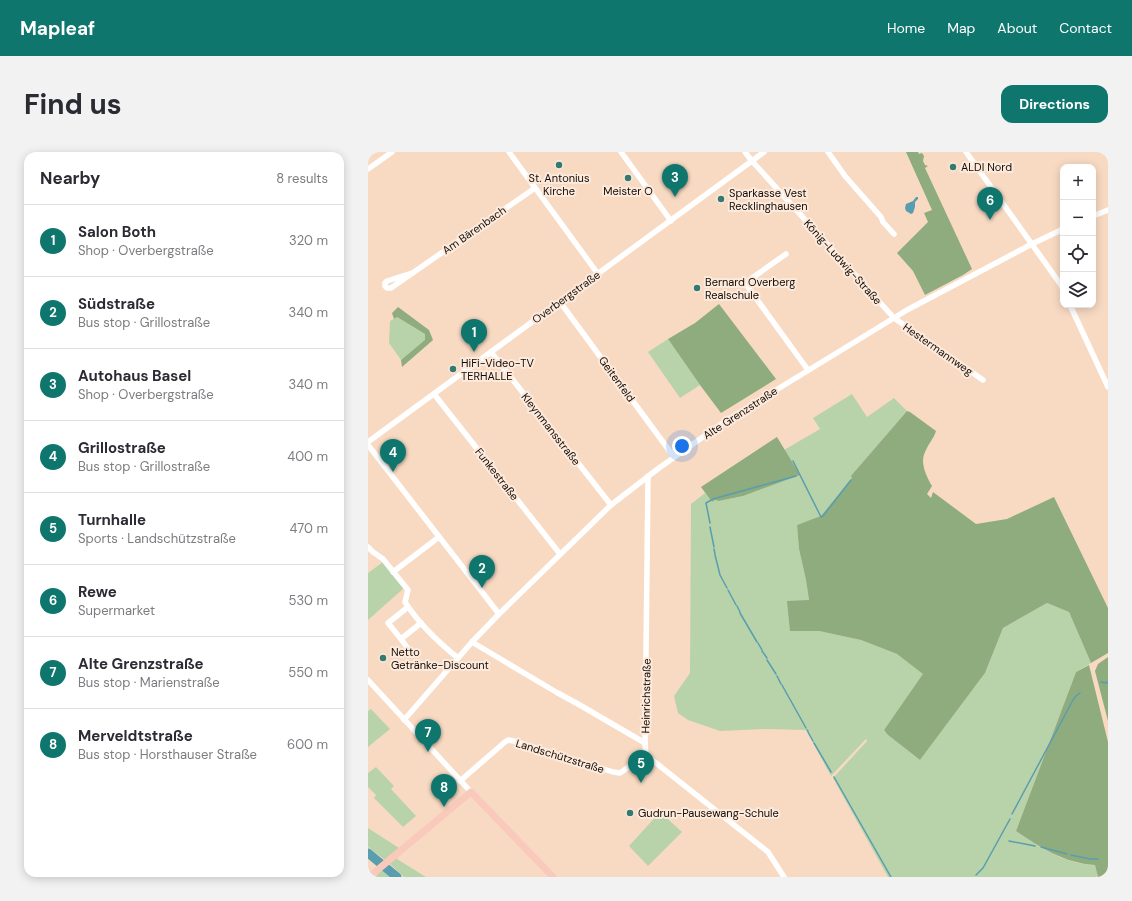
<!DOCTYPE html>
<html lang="en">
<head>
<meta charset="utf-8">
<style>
  :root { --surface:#fff; --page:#f2f2f3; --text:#2b2b33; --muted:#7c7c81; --line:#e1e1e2; --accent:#0f766e }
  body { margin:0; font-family:"DM Sans",sans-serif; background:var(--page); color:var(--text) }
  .controls { position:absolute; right:12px; top:12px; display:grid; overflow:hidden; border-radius:8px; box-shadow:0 2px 10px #0003 }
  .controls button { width:36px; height:36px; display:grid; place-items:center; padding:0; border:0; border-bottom:1px solid var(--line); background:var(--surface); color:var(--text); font:20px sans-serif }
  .you { position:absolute; left:314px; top:294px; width:14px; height:14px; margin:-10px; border:3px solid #fff; border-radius:50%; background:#1a73e8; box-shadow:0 0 0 6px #1a73e833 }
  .badge { display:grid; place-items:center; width:26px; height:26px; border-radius:50%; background:var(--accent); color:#fff; font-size:13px; font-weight:700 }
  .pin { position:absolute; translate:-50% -33px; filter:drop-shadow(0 1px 2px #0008) }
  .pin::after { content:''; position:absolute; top:21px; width:14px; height:12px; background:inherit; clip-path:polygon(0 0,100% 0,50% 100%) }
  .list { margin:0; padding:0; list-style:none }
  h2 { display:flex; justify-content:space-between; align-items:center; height:52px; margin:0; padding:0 16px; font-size:17px }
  h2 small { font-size:13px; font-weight:400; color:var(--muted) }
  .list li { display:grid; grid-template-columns:26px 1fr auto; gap:12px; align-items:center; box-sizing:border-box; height:72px; padding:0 16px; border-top:1px solid var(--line) }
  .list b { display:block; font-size:15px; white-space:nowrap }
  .list p { margin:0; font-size:13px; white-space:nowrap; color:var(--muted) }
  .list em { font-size:13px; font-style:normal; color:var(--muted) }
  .icon { flex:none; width:22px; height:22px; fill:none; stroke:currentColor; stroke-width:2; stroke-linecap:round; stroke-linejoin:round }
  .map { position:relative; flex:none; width:740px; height:725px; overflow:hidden; border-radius:12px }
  header { display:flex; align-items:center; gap:24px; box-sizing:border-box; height:56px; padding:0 20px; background:var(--accent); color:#fff }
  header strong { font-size:19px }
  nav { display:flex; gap:22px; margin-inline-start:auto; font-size:14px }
  .intro { display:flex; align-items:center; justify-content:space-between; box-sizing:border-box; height:96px; padding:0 24px }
  h1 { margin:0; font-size:28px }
  .button { padding:10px 18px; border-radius:12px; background:var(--accent); color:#fff; font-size:14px; font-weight:700 }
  main { display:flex; gap:24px; padding:0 24px }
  aside { flex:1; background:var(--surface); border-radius:12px; box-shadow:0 2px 10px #0003 }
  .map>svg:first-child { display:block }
</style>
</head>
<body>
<header>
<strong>Mapleaf</strong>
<nav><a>Home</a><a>Map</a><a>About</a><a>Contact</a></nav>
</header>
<div class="intro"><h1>Find us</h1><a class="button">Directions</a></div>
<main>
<aside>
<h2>Nearby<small>8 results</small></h2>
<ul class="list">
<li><span class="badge">1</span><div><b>Salon Both</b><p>Shop · Overbergstraße</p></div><em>320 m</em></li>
<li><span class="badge">2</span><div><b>Südstraße</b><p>Bus stop · Grillostraße</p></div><em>340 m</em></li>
<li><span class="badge">3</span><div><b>Autohaus Basel</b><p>Shop · Overbergstraße</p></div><em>340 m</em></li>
<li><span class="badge">4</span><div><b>Grillostraße</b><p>Bus stop · Grillostraße</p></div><em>400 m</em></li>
<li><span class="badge">5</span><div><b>Turnhalle</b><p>Sports · Landschützstraße</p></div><em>470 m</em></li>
<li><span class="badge">6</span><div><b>Rewe</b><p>Supermarket</p></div><em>530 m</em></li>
<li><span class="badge">7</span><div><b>Alte Grenzstraße</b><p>Bus stop · Marienstraße</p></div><em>550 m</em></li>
<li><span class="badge">8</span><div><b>Merveldtstraße</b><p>Bus stop · Horsthauser Straße</p></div><em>600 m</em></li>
</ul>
</aside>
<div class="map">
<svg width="740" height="725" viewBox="0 0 740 725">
  <rect width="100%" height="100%" fill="#f8dac3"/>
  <!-- green -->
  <g fill="#b8d3aa">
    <path d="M29,165L57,182V189L33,208L21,191L22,169Z"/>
    <path d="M300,187L332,233L312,246L280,200Z"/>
    <path d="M484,242L499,265L526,246L539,259L488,318L484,326L453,365L429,373L431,397L438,428L441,448L451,479L493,488L529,502L556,522L516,578L520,583L552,608L617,521L635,476L679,451L701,460L723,511L708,520L648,679C673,696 696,712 727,713L730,725H520L465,626L499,589L498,587L463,624L438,578L397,577L352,579L320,568L310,561L306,544L322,521L323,352L337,341L344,350L347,348L351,349L375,344L431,323L416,298L452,277L445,266Z"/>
    <path d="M15,410L36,436L0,468V421Z"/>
    <path d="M3,557L22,577L0,595V559Z"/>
    <path d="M8,615L26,634L23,637L48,664L35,675L6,646L8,643L0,635V621Z"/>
    <path d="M292,660L314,680L280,714L261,694Z"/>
    <path d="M0,676L31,696L17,708L0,695Z"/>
    <path d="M28,705L29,707L58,725H36L21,711Z"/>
    <path d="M15,716L26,725H7Z"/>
  </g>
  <!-- forest -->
  <g fill="#8eac7e">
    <path d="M538,0H550L551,2L554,1L556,4L555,9L557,13L560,14L557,16L604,117L595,123L557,143L545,119L529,101L560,70L556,61L564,58Z"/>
    <path d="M351,152L408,227L353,261L332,233L300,187L327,171Z"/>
    <path d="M30,155L61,178L65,188L34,215L33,208L57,188V182L29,165L26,167L24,161Z"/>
    <path d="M539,259L542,260L568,279C566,286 561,291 558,298C551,310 558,323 564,334L559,342L563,346L565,340L608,372L639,367L686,345L740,456V501L723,511L701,460L679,451L635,476L617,521L552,608L520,583L516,578L555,522L529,502L493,488L451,479H422L419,449L441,448L438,428L431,397L429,373L453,364L484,326L483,324L488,318Z"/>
    <path d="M409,285L432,323L375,344L351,349L347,348L344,350L333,335Z"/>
    <path d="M740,505V569L727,519L730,512Z"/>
    <path d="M721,513L740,590V725H730L727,713C696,711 673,696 648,679L708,520Z"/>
  </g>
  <!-- water -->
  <path fill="#599eae" d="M548,45H550V47L547,50V55L545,61L543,62L538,59L537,56L538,52L545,49Z"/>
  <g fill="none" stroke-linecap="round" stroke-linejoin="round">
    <!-- stream -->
    <g stroke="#599eae" stroke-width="1.5">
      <path d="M425,309L453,365L455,364L483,328"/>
      <path d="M342,371L338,351L345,347L428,324"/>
      <path d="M342,375L346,395"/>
      <path d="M346,397L347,402"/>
      <path d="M347,403L352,423L359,436"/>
      <path d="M360,438L368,453"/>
      <path d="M369,454L372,460"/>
      <path d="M372,461L389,490"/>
      <path d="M390,491L394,498"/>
      <path d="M394,499L399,506"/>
      <path d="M399,508L408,522"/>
      <path d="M409,524L413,532"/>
      <path d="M733,530L738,531L740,530"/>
      <path d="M414,533L438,576"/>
      <path d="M439,578L440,579"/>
      <path d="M440,580L445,589"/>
      <path d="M446,591L463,620"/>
      <path d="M466,625L523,725"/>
      <path d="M644,662L705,548L708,544L712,541"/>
      <path d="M641,689L667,694"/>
      <path d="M673,695L699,702"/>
      <path d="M703,703L722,707H730"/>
      <path d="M608,723L615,716L642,667"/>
    </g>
    <!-- river -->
    <path stroke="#599eae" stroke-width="9" d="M0,701L29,725"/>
    <!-- minor -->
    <g stroke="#fff" stroke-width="5.5">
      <path d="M141,0L230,122"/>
      <path d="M253,0L303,69"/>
      <path d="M377,0L384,9L526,166L615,228"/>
      <path d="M460,0L477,24L513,65L515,70L526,82"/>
      <path d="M598,0L693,133L695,138"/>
      <path d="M0,17L24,0"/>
      <path d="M725,64L740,58"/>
      <path d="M418,102L377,131L440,218"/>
      <path d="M44,121L19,129L17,131V134L19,136H23L167,36"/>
      <path d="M192,150L306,305"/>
      <path d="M702,153L740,235"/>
      <path d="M123,200L243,353"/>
      <path d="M66,242L192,402"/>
      <path d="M0,290L396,0"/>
      <path d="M0,293L131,462"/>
      <path d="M280,324L277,591L278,603L400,700L416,725"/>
      <path d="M0,395L5,400L15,407L40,438L37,450C51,472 70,490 90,506"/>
      <path d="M25,420L71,385"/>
      <path d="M40,455L20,471L33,487L53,471"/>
      <path d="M33,487L41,498"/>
      <path d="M104,490L188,540L210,552L277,591"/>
      <path d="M0,528L103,640"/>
      <path d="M36,568L104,490L131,462L243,353L291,316L359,268L539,158L664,92L695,77"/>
      <path d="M92,629L137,590L140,588L146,589L245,620L252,621L278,603"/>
    </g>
    <!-- major -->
    <path stroke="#f9cabc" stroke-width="7" d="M1,725L103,640L185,725"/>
  </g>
  <!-- markers -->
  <g fill="#357a70" stroke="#fceadc" stroke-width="1.5">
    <circle cx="191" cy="13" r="4"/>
    <circle cx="585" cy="15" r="4"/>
    <circle cx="260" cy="26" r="4"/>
    <circle cx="353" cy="47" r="4"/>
    <circle cx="329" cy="136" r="4"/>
    <circle cx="85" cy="217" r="4"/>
    <circle cx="15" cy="506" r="4"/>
    <circle cx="262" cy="661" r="4"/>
  </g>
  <g text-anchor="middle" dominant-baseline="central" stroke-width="4" stroke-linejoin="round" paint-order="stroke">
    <!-- poi labels -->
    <g font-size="11" fill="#150b04" stroke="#fceadc" text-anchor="start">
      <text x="593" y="15">ALDI Nord</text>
      <text x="191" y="26" text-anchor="middle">St. Antonius<tspan x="191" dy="13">Kirche</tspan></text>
      <text x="260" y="39" text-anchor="middle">Meister O</text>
      <text x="361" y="41">Sparkasse Vest<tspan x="361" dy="13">Recklinghausen</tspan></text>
      <text x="337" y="130">Bernard Overberg<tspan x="337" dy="13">Realschule</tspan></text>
      <text x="93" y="211">HiFi-Video-TV<tspan x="93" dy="13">TERHALLE</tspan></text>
      <text x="23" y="500">Netto<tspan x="23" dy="13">Getränke-Discount</tspan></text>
      <text x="270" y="661">Gudrun-Pausewang-Schule</text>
    </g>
    <!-- street labels -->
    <g font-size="11" fill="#150b04" stroke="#fceadc">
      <text transform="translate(106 78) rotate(-35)">Am Bärenbach</text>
      <text transform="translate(475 110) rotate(48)">König-Ludwig-Straße</text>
      <text transform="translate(198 145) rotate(-36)">Overbergstraße</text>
      <text transform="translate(570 197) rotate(35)">Hestermannweg</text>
      <text transform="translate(249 227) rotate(54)">Geitenfeld</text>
      <text transform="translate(372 261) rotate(-33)">Alte Grenzstraße</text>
      <text transform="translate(183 277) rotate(52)">Kleynmansstraße</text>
      <text transform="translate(129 322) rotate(52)">Funkestraße</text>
      <text transform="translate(278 544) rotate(-89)">Heinrichstraße</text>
      <text transform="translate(192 604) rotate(17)">Landschützstraße</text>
    </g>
  </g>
</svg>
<div class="controls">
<button>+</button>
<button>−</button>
<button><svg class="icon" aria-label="locate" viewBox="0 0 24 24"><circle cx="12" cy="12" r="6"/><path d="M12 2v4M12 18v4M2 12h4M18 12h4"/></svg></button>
<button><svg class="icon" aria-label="layers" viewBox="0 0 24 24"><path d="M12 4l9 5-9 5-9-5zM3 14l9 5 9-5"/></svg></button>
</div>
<div class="you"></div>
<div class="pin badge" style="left:106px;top:200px">1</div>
<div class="pin badge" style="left:114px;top:436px">2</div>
<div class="pin badge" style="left:307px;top:45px">3</div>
<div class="pin badge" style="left:25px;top:320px">4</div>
<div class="pin badge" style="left:273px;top:631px">5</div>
<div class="pin badge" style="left:622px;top:68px">6</div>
<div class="pin badge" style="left:60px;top:600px">7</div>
<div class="pin badge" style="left:76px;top:655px">8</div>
</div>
</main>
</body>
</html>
